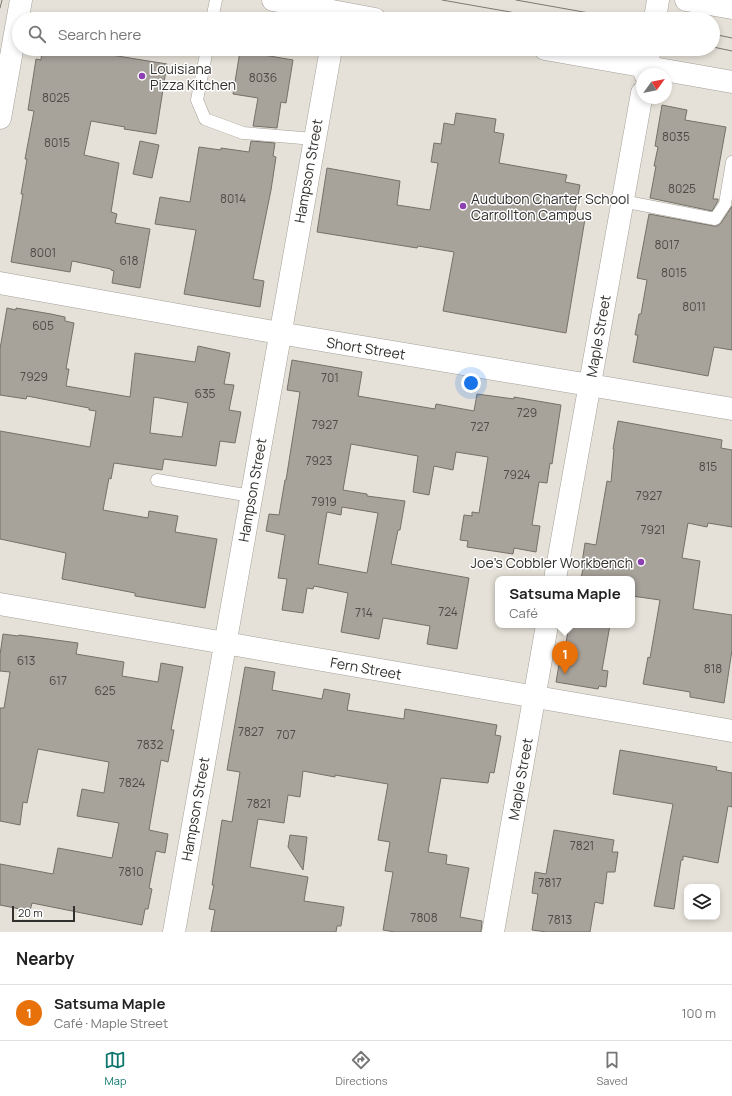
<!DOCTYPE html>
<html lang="en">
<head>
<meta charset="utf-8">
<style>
  :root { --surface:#fff; --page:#f2f2f2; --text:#222; --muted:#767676; --line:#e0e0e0; --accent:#0f766e }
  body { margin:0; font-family:Manrope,sans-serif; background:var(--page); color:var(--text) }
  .controls { position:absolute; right:12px; bottom:12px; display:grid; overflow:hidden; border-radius:8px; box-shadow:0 2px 6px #0003 }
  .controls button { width:36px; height:36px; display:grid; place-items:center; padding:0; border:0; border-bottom:1px solid var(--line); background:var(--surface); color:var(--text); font:20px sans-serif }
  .compass { position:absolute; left:636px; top:68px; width:36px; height:36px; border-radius:50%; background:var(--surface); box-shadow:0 2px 6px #0003; rotate:57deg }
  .scale { position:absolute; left:12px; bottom:10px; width:63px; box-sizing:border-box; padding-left:4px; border:2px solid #32302d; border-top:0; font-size:11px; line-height:14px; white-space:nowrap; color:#32302d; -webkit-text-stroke:3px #fff; paint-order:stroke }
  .you { position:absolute; left:471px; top:383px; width:14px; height:14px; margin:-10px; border:3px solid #fff; border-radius:50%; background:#1a73e8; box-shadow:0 0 0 6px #1a73e833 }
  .badge { display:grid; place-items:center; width:26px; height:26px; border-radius:50%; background:var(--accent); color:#fff; font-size:13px; font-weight:700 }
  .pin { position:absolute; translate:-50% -33px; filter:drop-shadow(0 1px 2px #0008) }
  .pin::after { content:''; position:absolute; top:21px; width:14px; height:12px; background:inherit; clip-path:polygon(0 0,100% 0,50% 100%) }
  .popup { position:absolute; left:495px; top:576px; width:140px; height:52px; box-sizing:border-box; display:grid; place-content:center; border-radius:8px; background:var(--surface); filter:drop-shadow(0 1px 3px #0005); font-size:13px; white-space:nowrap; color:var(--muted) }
  .popup b { font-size:15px; color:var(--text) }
  .popup::after { content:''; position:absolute; left:50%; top:100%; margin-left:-8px; border:8px solid transparent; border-top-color:var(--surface) }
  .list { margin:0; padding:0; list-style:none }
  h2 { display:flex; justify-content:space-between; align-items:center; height:52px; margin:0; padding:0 16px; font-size:17px }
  h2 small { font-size:13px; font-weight:400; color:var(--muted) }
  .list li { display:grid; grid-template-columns:26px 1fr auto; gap:12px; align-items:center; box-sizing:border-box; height:56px; padding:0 16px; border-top:1px solid var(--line) }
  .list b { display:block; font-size:15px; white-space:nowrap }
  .list p { margin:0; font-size:13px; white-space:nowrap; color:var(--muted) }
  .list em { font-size:13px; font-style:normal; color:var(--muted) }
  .icon { flex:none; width:22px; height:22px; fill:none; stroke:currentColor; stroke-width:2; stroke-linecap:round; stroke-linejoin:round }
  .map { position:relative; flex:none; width:732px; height:932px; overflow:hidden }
  .search { position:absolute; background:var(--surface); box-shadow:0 2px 6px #0003; left:12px; right:12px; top:12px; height:44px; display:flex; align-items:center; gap:10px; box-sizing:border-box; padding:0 14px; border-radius:22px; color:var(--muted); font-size:15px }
  .sheet { height:108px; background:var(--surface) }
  nav { display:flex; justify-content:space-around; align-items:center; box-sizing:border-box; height:56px; border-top:1px solid var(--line); background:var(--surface); font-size:11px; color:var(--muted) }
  nav a { display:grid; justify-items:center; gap:2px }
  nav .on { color:var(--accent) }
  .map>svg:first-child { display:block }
</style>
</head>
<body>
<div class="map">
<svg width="732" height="932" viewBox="0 0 732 932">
  <rect width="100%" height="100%" fill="#e6e1d8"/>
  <!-- building -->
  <g fill="#a7a29a" stroke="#757169" fill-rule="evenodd">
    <path d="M42,49H99V53L167,64L156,134L124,129L125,127L91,121L84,155L119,163L111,212L117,214L115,223L150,229L140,288L112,283L114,271L111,270V269L72,261L70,272L11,262L23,194H21L27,159H25L34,111L28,110L36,59L41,60Z"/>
    <path d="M240,51L293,60L286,103L281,102L277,128L253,126L258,98L233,94Z"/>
    <path d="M662,105L687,110L685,120L726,127L713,199H718V201L712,211L650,198L656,166H654L658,147L655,146Z"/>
    <path d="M456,113L496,119L494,132L504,134L499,163L567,175L565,182L580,185L574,217L585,219L566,333L443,311L454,252L418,246L417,248L317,232L327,168L400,181L397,205L430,210L438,163L431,162L434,143L441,144L444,123L454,125Z"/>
    <path d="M140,141L159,145L152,178L133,174Z"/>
    <path d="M251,141L275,143L273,156L276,157L271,190L253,279L264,281L260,307L184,294L196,230L155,224L160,197L190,202L199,147L221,150V148L249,152Z"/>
    <path d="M732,206V350L714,347L708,376L633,362L638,335H635L639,314H641L647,280L637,278L649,214L714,226H717L721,223Z"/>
    <path d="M7,308L16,310V308L51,314L65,317V321L74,323L66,369H69L66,386L130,397L135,353L195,362L198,346L230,353L224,384L234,385L229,410L241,412L235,443L220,441L216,466L164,459L162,470L114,463L111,479L109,478L103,510L148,518L149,511L178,516L175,532L217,539L205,608L135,596V593L62,579L66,553L0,539V431L90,447L96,411L89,410V408L27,396L26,399L0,395V349ZM154,397L188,403L182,437L150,433Z"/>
    <path d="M292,360L362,372L358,396L435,409L436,404L474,411L477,394L514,399V397L561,405L552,464L550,463L547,483L539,482L532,525L540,526L536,552L514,548L513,554L467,547L468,541L460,540L464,515L472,516V512L479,513L488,457L456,452L453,470L434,466L429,495L413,492L418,456L351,444L343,490L367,494V496L405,501L400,530H398L391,564L469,578L457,649L427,644L430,626L383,618L379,639L341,632L348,593L314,586L313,589L307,588L303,613L282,610L287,579L278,578L285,535L266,531L269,514L279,515L285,480H286L300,392L287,390ZM342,507L378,513L367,573L318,564L327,512L341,515Z"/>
    <path d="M618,421L722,440L721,448L732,450V527L708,523L707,527L688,523L682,558L700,561L693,609L732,615V650L724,703L690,697V692L643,684L648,657L650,658L660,600L632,596V579H581L584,563H582L585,543L596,545L607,481L611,482L614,449H613Z"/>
    <path d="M569,625H610L602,670L608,671L606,687L599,686L598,689L556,682L563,642L566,643Z"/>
    <path d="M3,634L18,636L19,635L78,643L76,654L124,662L122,676L158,682L161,663L183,667L171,730H174L168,762L161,760L149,830L168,834L165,853L156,851L149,888L152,889L148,909H145L142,925L32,903L30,911L0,905V864L53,874L58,848L112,858L119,823L77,816L82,789L104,793L109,762L38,749L27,803L23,802L20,825L0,821V708H4L10,672L0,671V655Z"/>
    <path d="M245,667L275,672L272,690L322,699L324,689L350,694L347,710L404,719L405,709L497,725L495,735L501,736L494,773L490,772L488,783L441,778L428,852L447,855L446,864L469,868L460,917L482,921L481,932H395L383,930L393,872L385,871L390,842L378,840L388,784L335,775V777L303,771L300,797L288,795L284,823L258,819L250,867L308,877L304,901L344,907L341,926H337L336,932H211L215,910L209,909L214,885H212L222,820L232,822L240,772L227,770Z"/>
    <path d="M620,750L717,767L716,770L732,773V807L728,806L718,863L683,856V860H681L674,909L654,906L673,804L613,794Z"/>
    <path d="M554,830L614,840L612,852H618L615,872H607L603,904L595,902L590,932H547L532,930L538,894L532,893L535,872L546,874Z"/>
    <path d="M290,835L307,837L303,870L288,847Z"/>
  </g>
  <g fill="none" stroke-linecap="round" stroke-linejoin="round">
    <defs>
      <g id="service">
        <path d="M212,19L216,0"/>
        <path d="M207,49L197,100L205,119L243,133L314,139"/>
        <path d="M622,201L715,219L725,204L732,162"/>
        <path d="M157,480L251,496"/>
      </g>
      <g id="minor">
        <path d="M655,19L658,0"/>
        <path d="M645,74L650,49"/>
        <path d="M0,283L279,333L732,409"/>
        <path d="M555,579L642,93"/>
        <path d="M0,604L732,731"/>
        <path d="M174,932L331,49"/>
        <path d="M493,932L547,625"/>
      </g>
      <g id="secondary">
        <path d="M273,0L375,19"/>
        <path d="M686,0L732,8"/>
        <path d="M545,49L732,82"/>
        <path d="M0,118L21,0"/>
      </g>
    </defs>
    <!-- service casing -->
    <use href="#service" stroke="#a49f97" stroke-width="13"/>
    <!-- minor casing -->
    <use href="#minor" stroke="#a49f97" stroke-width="23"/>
    <!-- secondary casing -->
    <use href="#secondary" stroke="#a49f97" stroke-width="23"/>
    <!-- service -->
    <use href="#service" stroke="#fff" stroke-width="12"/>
    <!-- minor -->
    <use href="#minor" stroke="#fff" stroke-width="22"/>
    <!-- secondary -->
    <use href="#secondary" stroke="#fff" stroke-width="22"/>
    <!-- tram -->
    <g stroke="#7b7872" stroke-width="1">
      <path d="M442,0L550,19"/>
      <path d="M516,0L623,19"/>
      <path d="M0,8L2,0"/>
      <path d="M713,34L732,38"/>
      <path d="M713,47L732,51"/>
    </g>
  </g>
  <!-- markers -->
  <g fill="#8d40b2" stroke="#fff" stroke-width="1.5">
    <circle cx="142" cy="76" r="4"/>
    <circle cx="463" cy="206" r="4"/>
    <circle cx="641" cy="562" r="4"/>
  </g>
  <g text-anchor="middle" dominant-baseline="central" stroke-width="3" stroke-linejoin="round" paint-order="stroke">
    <!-- number labels -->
    <g font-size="12" fill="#4f4c48">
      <text x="263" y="77">8036</text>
      <text x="56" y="97">8025</text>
      <text x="676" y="136">8035</text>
      <text x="57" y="142">8015</text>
      <text x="682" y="188">8025</text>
      <text x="233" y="198">8014</text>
      <text x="667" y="244">8017</text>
      <text x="43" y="252">8001</text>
      <text x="129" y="260">618</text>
      <text x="674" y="272">8015</text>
      <text x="694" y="306">8011</text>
      <text x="43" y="325">605</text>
      <text x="34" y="376">7929</text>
      <text x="330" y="377">701</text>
      <text x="205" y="393">635</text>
      <text x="527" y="412">729</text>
      <text x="325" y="424">7927</text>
      <text x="480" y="426">727</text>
      <text x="319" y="460">7923</text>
      <text x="708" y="466">815</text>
      <text x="517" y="474">7924</text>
      <text x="649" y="495">7927</text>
      <text x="324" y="501">7919</text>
      <text x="653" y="529">7921</text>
      <text x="448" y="611">724</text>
      <text x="364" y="612">714</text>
      <text x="26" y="660">613</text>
      <text x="713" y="668">818</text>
      <text x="58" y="680">617</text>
      <text x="105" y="690">625</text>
      <text x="251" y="731">7827</text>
      <text x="286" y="734">707</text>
      <text x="150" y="744">7832</text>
      <text x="132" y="782">7824</text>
      <text x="259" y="803">7821</text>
      <text x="582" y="845">7821</text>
      <text x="131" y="871">7810</text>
      <text x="550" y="882">7817</text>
      <text x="424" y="917">7808</text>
      <text x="560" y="919">7813</text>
    </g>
    <!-- poi labels -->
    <g font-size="14" fill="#32302d" stroke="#fff" text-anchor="start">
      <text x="150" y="68">Louisiana<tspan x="150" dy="16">Pizza Kitchen</tspan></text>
      <text x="471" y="198">Audubon Charter School<tspan x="471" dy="16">Carrollton Campus</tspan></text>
      <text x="633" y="562" text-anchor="end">Joe's Cobbler Workbench</text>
    </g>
    <!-- street labels -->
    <g font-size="14" fill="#32302d" stroke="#fff">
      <text transform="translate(308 171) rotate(-80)">Hampson Street</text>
      <text transform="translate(598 336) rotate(-80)">Maple Street</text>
      <text transform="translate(366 348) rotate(9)">Short Street</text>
      <text transform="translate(252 490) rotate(-80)">Hampson Street</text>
      <text transform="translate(366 668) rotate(10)">Fern Street</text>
      <text transform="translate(520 779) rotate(-80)">Maple Street</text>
      <text transform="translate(195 809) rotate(-80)">Hampson Street</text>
    </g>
  </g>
</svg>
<div class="controls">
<button><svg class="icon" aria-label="layers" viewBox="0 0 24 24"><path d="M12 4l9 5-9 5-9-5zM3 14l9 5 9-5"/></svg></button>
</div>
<svg class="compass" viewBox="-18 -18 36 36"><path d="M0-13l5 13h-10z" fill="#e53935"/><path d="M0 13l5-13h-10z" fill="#767676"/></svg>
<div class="scale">20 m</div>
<div class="you"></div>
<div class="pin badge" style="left:565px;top:674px;background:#e8710a">1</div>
<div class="popup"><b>Satsuma Maple</b>Café</div>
<div class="search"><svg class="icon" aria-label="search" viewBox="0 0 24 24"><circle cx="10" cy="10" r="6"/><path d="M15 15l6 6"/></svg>Search here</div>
</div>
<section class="sheet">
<h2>Nearby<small></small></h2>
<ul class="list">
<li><span class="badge" style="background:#e8710a">1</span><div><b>Satsuma Maple</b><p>Café · Maple Street</p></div><em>100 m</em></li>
</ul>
</section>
<nav>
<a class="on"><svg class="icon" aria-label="map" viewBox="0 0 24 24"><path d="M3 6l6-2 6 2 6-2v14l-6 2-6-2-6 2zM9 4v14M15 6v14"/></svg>Map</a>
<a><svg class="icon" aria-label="directions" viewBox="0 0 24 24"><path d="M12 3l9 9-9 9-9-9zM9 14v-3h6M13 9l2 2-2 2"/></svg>Directions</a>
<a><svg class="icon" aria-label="saved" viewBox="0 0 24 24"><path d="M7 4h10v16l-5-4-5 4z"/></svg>Saved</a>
</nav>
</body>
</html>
